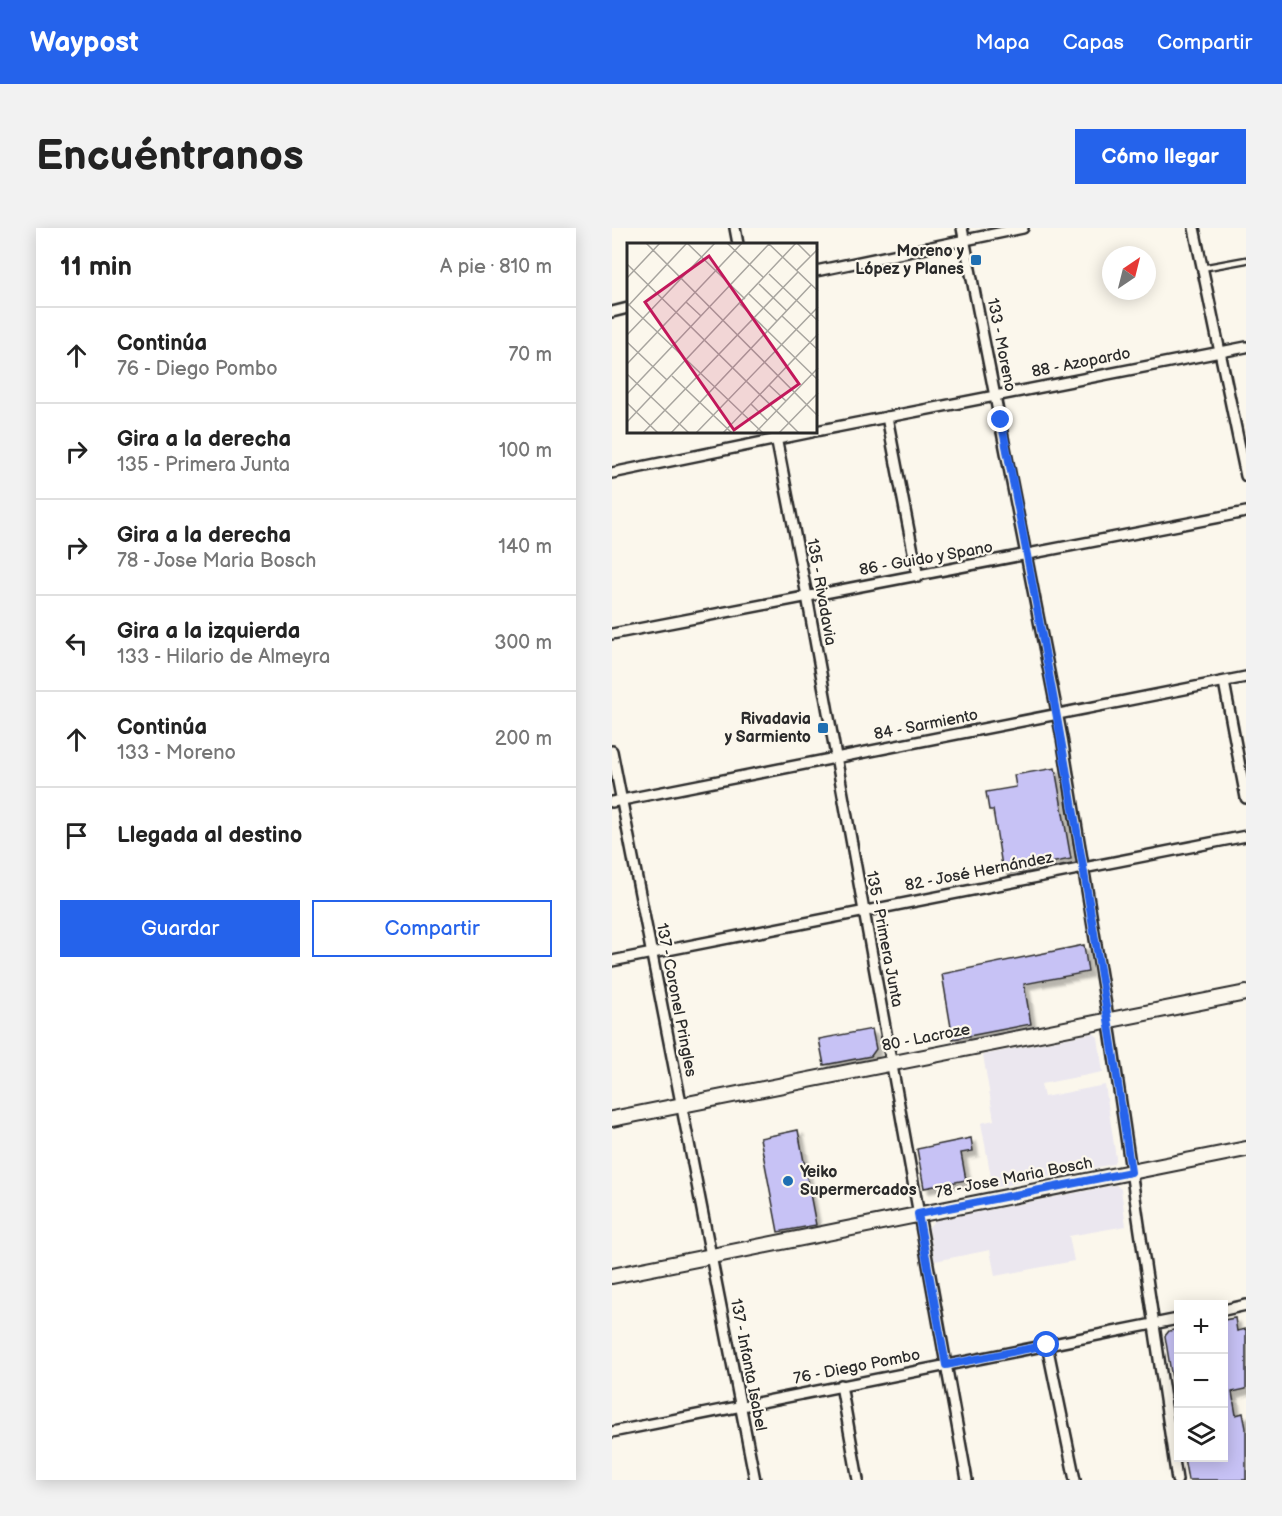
<!DOCTYPE html>
<html lang="es">
<head>
<meta charset="utf-8">
<style>
  :root { --surface:#fff; --page:#f2f2f2; --text:#222; --muted:#767676; --line:#e0e0e0; --accent:#2563eb }
  body { margin:0; font-family:"Balsamiq Sans",sans-serif; background:var(--page); color:var(--text) }
  .controls { position:absolute; right:18px; bottom:18px; display:grid; overflow:hidden; border-radius:0px; box-shadow:0 3px 15px #0003 }
  .controls button { width:54px; height:54px; display:grid; place-items:center; padding:0; border:0; border-bottom:2px solid var(--line); background:var(--surface); color:var(--text); font:30px sans-serif }
  .compass { position:absolute; left:490px; top:18px; width:54px; height:54px; border-radius:50%; background:var(--surface); box-shadow:0 3px 15px #0003; rotate:35deg }
  .stop { position:absolute; width:18px; height:18px; margin:-14px; border:4px solid #2563eb; border-radius:50%; background:#fff }
  .stop.end { background:#2563eb; border-color:#fff; box-shadow:0 2px 6px #0008 }
  .list { margin:0; padding:0; list-style:none }
  h2 { display:flex; justify-content:space-between; align-items:center; height:78px; margin:0; padding:0 24px; font-size:26px }
  h2 small { font-size:20px; font-weight:400; color:var(--muted) }
  .list li { display:grid; grid-template-columns:39px 1fr auto; gap:18px; align-items:center; box-sizing:border-box; height:96px; padding:0 24px; border-top:2px solid var(--line) }
  .list b { display:block; font-size:22px; white-space:nowrap }
  .list p { margin:0; font-size:20px; white-space:nowrap; color:var(--muted) }
  .list em { font-size:20px; font-style:normal; color:var(--muted) }
  .actions { display:flex; gap:12px; padding:18px 24px }
  .actions a { flex:1; padding:14px 0; border:2px solid var(--accent); border-radius:0px; text-align:center; font-size:21px; color:var(--accent) }
  .actions .main { background:var(--accent); color:#fff }
  .icon { flex:none; width:33px; height:33px; fill:none; stroke:currentColor; stroke-width:2; stroke-linecap:round; stroke-linejoin:round }
  .map { position:relative; flex:none; width:634px; height:1252px; overflow:hidden; border-radius:0px }
  header { display:flex; align-items:center; gap:36px; box-sizing:border-box; height:84px; padding:0 30px; background:var(--accent); color:#fff }
  header strong { font-size:28px }
  nav { display:flex; gap:33px; margin-inline-start:auto; font-size:21px }
  .intro { display:flex; align-items:center; justify-content:space-between; box-sizing:border-box; height:144px; padding:0 36px }
  h1 { margin:0; font-size:42px }
  .button { padding:15px 27px; border-radius:0px; background:var(--accent); color:#fff; font-size:21px; font-weight:700 }
  main { display:flex; gap:36px; padding:0 36px }
  aside { flex:1; background:var(--surface); border-radius:0px; box-shadow:0 3px 15px #0003 }
  .map>svg:first-child { display:block }
</style>
</head>
<body>
<header>
<strong>Waypost</strong>
<nav><a>Mapa</a><a>Capas</a><a>Compartir</a></nav>
</header>
<div class="intro"><h1>Encuéntranos</h1><a class="button">Cómo llegar</a></div>
<main>
<aside>
<h2>11 min<small>A pie · 810 m</small></h2>
<ul class="list">
<li><svg class="icon" aria-label="ahead" viewBox="0 0 24 24"><path d="M12 20V5M6 11l6-6 6 6"/></svg><div><b>Continúa</b><p>76 - Diego Pombo</p></div><em>70 m</em></li>
<li><svg class="icon" aria-label="right" viewBox="0 0 24 24"><path d="M7 20v-9h11M14 6l5 5-5 5"/></svg><div><b>Gira a la derecha</b><p>135 - Primera Junta</p></div><em>100 m</em></li>
<li><svg class="icon" aria-label="right" viewBox="0 0 24 24"><path d="M7 20v-9h11M14 6l5 5-5 5"/></svg><div><b>Gira a la derecha</b><p>78 - Jose Maria Bosch</p></div><em>140 m</em></li>
<li><svg class="icon" aria-label="left" viewBox="0 0 24 24"><path d="M17 20v-9H6M10 6l-5 5 5 5"/></svg><div><b>Gira a la izquierda</b><p>133 - Hilario de Almeyra</p></div><em>300 m</em></li>
<li><svg class="icon" aria-label="ahead" viewBox="0 0 24 24"><path d="M12 20V5M6 11l6-6 6 6"/></svg><div><b>Continúa</b><p>133 - Moreno</p></div><em>200 m</em></li>
<li><svg class="icon" aria-label="arrive" viewBox="0 0 24 24"><path d="M6 21V4h12l-3 4 3 4H6"/></svg><div><b>Llegada al destino</b></div></li>
</ul>
<div class="actions"><a class="main">Guardar</a><a>Compartir</a></div>
</aside>
<div class="map">
<svg width="634" height="1252" viewBox="0 0 634 1252">
  <defs>
    <filter id="shadow"><feDropShadow dx="5" dy="5" stdDeviation="1.5" flood-color="#0004"/></filter>
  </defs>
  <rect width="100%" height="100%" fill="#fbf7ec"/>
  <filter id="ink" filterUnits="userSpaceOnUse"><feTurbulence type="fractalNoise" baseFrequency=".0167" numOctaves="2"/><feDisplacementMap in="SourceGraphic" scale="12" xChannelSelector="R" yChannelSelector="G"/><feConvolveMatrix kernelMatrix="1 2 1 2 8 2 1 2 1" color-interpolation-filters="sRGB"/></filter>
  <g filter="url(#ink)">
    <!-- built -->
    <g fill="#ebe7ef">
      <path d="M481,805L486,809L491,844L429,856L432,869L493,857L504,930L501,936L381,960L369,895L382,892L371,827Z"/>
      <path d="M504,957L509,961L514,998L457,1008L462,1033L383,1048L378,1022L323,1033L317,999L322,993Z"/>
    </g>
    <!-- building -->
    <g fill="#c7c2f5" stroke="#2b2b2b" stroke-width="1.5" filter="url(#shadow)">
      <path d="M443,540L459,631L391,644L381,582H377L374,564L404,559L402,547Z"/>
      <path d="M472,717L476,744L412,756L419,796L341,811L330,746Z"/>
      <path d="M260,801L264,821L259,828L212,837L207,811Z"/>
      <path d="M186,902L204,997L166,1004L148,910Z"/>
      <path d="M359,910L361,923L349,925L354,952L312,960L305,921Z"/>
      <path d="M623,1090L625,1103L634,1101V1161L620,1164L624,1187L631,1185L634,1200V1252H576L572,1230H612V1092Z"/>
      <path d="M567,1101V1163H562L553,1108L557,1103Z"/>
    </g>
    <g fill="none" stroke-linecap="round" stroke-linejoin="round">
      <defs>
        <path id="lane" d="M590,40L634,32"/>
        <g id="street">
          <path d="M123,0L126,16"/>
          <path d="M350,0L450,510L499,808L565,1252"/>
          <path d="M582,0L634,248"/>
          <path d="M204,43L411,0"/>
          <path d="M0,84L16,80"/>
          <path d="M275,189L306,349"/>
          <path d="M204,203L634,119"/>
          <path d="M163,204L195,368L355,1252"/>
          <path d="M0,245L200,204"/>
          <path d="M0,406L634,284"/>
          <path d="M612,454L634,570"/>
          <path d="M0,523L143,1252"/>
          <path d="M0,574L634,449"/>
          <path d="M0,733L634,608"/>
          <path d="M612,1082L634,1077"/>
          <path d="M435,1117L463,1252"/>
          <path d="M229,1157L246,1252"/>
          <path d="M0,1204L566,1091"/>
        </g>
        <g id="secondary">
          <path d="M0,891L634,765"/>
          <path d="M0,1048L634,921"/>
        </g>
      </defs>
      <!-- lane casing -->
      <use href="#lane" stroke="#2b2b2b" stroke-width="9"/>
      <!-- street casing -->
      <use href="#street" stroke="#2b2b2b" stroke-width="14"/>
      <!-- secondary casing -->
      <use href="#secondary" stroke="#2b2b2b" stroke-width="18"/>
      <!-- lane -->
      <use href="#lane" stroke="#fbf7ec" stroke-width="4.5"/>
      <!-- street -->
      <use href="#street" stroke="#fbf7ec" stroke-width="9"/>
      <!-- secondary -->
      <use href="#secondary" stroke="#fbf7ec" stroke-width="14"/>
    </g>
  </g>
  <g fill="none" stroke-linecap="round" stroke-linejoin="round" filter="url(#ink)">
    <!-- route -->
    <path stroke="#2563eb" stroke-width="8" d="M389,192C438,442 483,692 519,944L306,986L334,1137L435,1117"/>
  </g>
  <!-- markers -->
  <g fill="#1f6fb2" stroke="#fbf7ec" stroke-width="2">
    <rect x="358" y="26" width="12" height="12" rx="3"/>
    <rect x="205" y="494" width="12" height="12" rx="3"/>
    <circle cx="176" cy="953" r="6"/>
  </g>
  <g text-anchor="middle" dominant-baseline="central" stroke-width="4.5" stroke-linejoin="round" paint-order="stroke">
    <!-- poi labels -->
    <g font-size="16" font-weight="bold" fill="#2b2b2b" stroke="#fbf7ec" text-anchor="end">
      <text x="352" y="23">Moreno y<tspan x="352" dy="18">López y Planes</tspan></text>
      <text x="199" y="491">Rivadavia<tspan x="199" dy="18">y Sarmiento</tspan></text>
      <text x="188" y="944" text-anchor="start">Yeiko<tspan x="188" dy="18">Supermercados</tspan></text>
    </g>
    <!-- street labels -->
    <g font-size="16" fill="#2b2b2b" stroke="#fbf7ec">
      <text transform="translate(389 117) rotate(79)">133 - Moreno</text>
      <text transform="translate(469 135) rotate(-11)">88 - Azopardo</text>
      <text transform="translate(314 331) rotate(-10)">86 - Guido y Spano</text>
      <text transform="translate(209 364) rotate(80)">135 - Rivadavia</text>
      <text transform="translate(314 497) rotate(-11)">84 - Sarmiento</text>
      <text transform="translate(367 644) rotate(-11)">82 - José Hernández</text>
      <text transform="translate(272 711) rotate(79)">135 - Primera Junta</text>
      <text transform="translate(64 772) rotate(79)">137 - Coronel Pringles</text>
      <text transform="translate(314 810) rotate(-11)">80 - Lacroze</text>
      <text transform="translate(402 950) rotate(-11)">78 - Jose Maria Bosch</text>
      <text transform="translate(136 1137) rotate(79)">137 - Infanta Isabel</text>
      <text transform="translate(245 1139) rotate(-11)">76 - Diego Pombo</text>
    </g>
  </g>
  <!-- overview -->
  <g transform="translate(15 15)">
    <rect width="190" height="190" fill="#fbf7ec"/>
    <path fill="none" stroke="#a8a59f" stroke-width="1.5" d="M19,0L191,173M60,0L118,56M100,0L137,35M141,0L191,48M170,0L183,13M0,21L172,190M170,27L191,6M142,31L191,78M0,35L33,0M132,41L160,68M122,51L150,78M59,59L74,73M0,60L136,190M113,61L191,137M1,63L60,0M155,73L191,107M0,92L88,0M0,99L40,137M0,121L115,0M0,131L62,190M45,133L105,190M142,142L159,158M0,151L142,1M0,160L31,190M124,161L140,177M0,179L169,0M16,190L171,29M44,190L184,42M69,190L191,64M96,190L191,91M128,190L191,125M152,190L191,150"/>
    <path fill="#c2185b" fill-opacity="0.15" stroke="#c2185b" stroke-width="3" d="M82,13L172,141L107,187L18,59Z"/>
    <rect width="190" height="190" fill="none" stroke="#2b2b2b" stroke-width="3"/>
  </g>
</svg>
<div class="controls">
<button>+</button>
<button>−</button>
<button><svg class="icon" aria-label="layers" viewBox="0 0 24 24"><path d="M12 4l9 5-9 5-9-5zM3 14l9 5 9-5"/></svg></button>
</div>
<svg class="compass" viewBox="-18 -18 36 36"><path d="M0-13l5 13h-10z" fill="#e53935"/><path d="M0 13l5-13h-10z" fill="#767676"/></svg>
<div class="stop" style="left:435px;top:1117px"></div>
<div class="stop end" style="left:389px;top:192px"></div>
</div>
</main>
</body>
</html>
